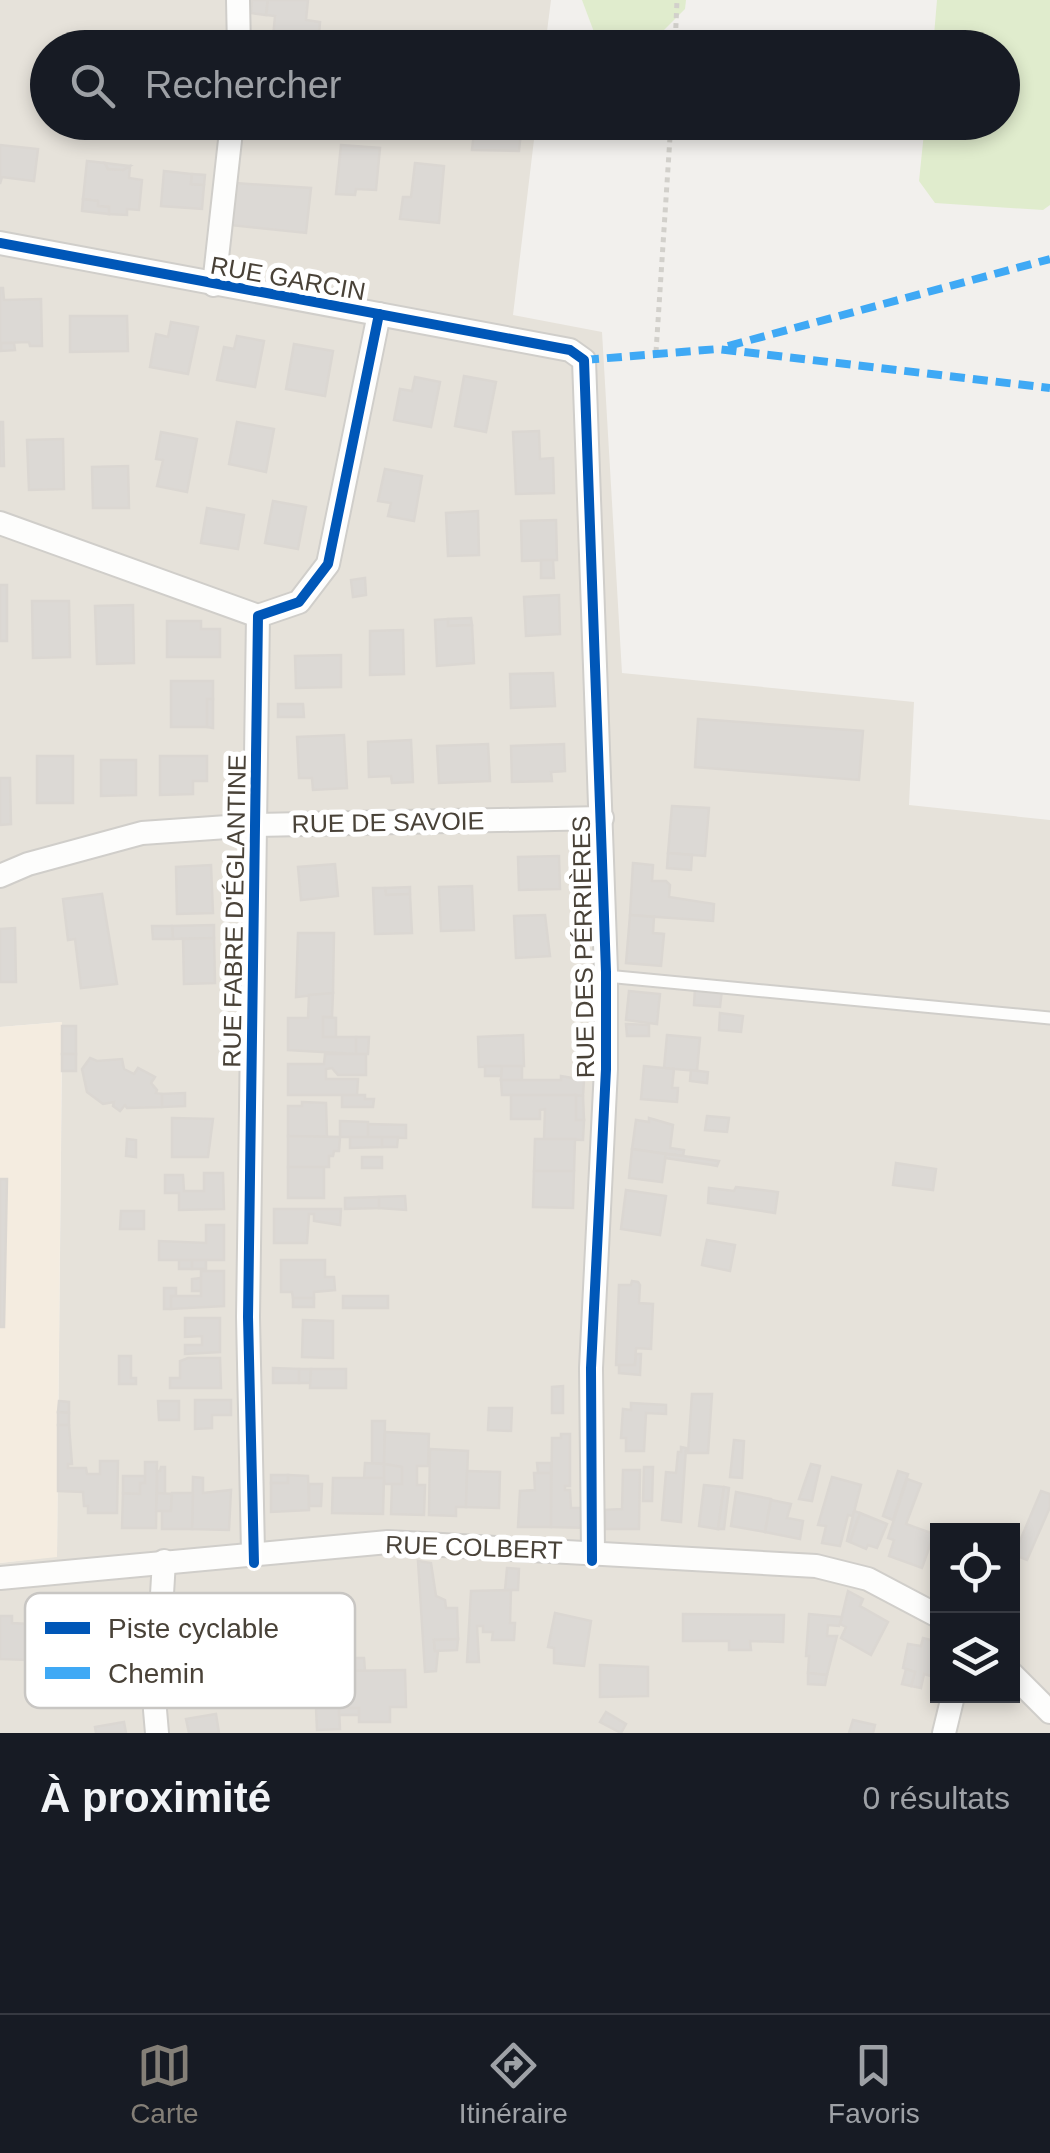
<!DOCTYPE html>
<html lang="fr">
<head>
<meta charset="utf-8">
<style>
  :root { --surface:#171b24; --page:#20242c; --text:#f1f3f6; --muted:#9ea1a6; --line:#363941; --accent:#847f77 }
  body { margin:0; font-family:Helvetica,sans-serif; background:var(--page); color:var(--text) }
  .controls { position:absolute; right:30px; bottom:30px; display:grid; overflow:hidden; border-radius:0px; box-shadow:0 5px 15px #0003 }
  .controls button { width:90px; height:90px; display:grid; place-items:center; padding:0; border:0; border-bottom:2px solid var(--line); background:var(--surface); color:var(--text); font:50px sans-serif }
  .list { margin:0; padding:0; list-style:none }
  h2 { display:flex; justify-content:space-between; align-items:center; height:130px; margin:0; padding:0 40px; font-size:42px }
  h2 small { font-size:32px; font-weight:400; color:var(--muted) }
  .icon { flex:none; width:55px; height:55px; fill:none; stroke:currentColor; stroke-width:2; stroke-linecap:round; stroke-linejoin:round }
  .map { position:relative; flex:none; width:1050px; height:1733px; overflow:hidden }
  .search { position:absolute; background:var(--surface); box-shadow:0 5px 15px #0003; left:30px; right:30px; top:30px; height:110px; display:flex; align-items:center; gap:25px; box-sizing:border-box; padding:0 35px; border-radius:55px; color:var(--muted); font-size:38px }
  .sheet { height:280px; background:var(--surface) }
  nav { display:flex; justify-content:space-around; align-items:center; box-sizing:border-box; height:140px; border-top:2px solid var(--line); background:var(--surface); font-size:28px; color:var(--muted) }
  nav a { display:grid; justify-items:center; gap:5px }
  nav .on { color:var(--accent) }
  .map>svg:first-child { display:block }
</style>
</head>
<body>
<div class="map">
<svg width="1050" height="1733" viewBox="0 0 1050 1733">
  <rect width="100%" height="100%" fill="#f2f0ed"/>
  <!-- residential -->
  <path fill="#e6e2da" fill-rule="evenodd" d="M0,0H551L545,47L48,48V122L536,123L513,315L602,332L622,673L914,702L909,805L1050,820V1733H0V1563L57,1556L62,1054L61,1022L0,1027ZM938,1530H1012V1696H938Z"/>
  <!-- commercial -->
  <path fill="#f4ece0" d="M62,1022L57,1557L0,1563V1027Z"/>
  <!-- green -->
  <g fill="#e0eccd">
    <path d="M582,0H686L685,9L647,47L600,48Z"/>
    <path d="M937,0H1050V205L1043,210L935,203L919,181L925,123L1002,122V48L933,47Z"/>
  </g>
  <!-- building -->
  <g fill="#dcd9d5" stroke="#dbd7d2" stroke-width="2.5">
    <path d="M252,0H268L266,15L251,13Z"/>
    <path d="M268,0H308L306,20L320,22L318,48H272L275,16L266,15Z"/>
    <path d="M532,34L540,35L539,47L531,45Z"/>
    <path d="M132,122H154L153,136L131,135Z"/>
    <path d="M475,122H522L519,151L472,150Z"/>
    <path d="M0,145L38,149L34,181L2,177L0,184Z"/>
    <path d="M341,145L380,148L376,190L356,189L355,195L336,194Z"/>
    <path d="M87,161L105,163L108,169L123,170L130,166L129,178L142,180L139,210L127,209V215L109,214V207L98,206V201L83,199Z"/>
    <path d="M105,163L130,166L123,170L108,169Z"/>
    <path d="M415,163L444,166L439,223L400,219L403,197H411Z"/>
    <path d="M164,171L192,174L191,184L204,185L202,209L161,206Z"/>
    <path d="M192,174L205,175L204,185L191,184Z"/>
    <path d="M235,183L311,188L306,233L230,225Z"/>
    <path d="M83,199L98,201V206L109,207V214L82,211Z"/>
    <path d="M0,288H3L4,300L41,299L42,346H30L29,342L0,343Z"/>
    <path d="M70,316H127L128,351L70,352Z"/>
    <path d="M171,322L198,327L188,374L150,367L156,334L168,337Z"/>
    <path d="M237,336L264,341L255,387L217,380L224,347L234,349Z"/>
    <path d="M1,343H14L15,350L1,351Z"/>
    <path d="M294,344L333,351L325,396L286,389Z"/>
    <path d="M464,376L496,382L486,432L455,426Z"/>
    <path d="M415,377L440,382L431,427L394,420L400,389L412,391Z"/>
    <path d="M0,422H3L4,466H0Z"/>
    <path d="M237,422L274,429L266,472L229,464Z"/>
    <path d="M539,431L540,459L553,458L554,493L516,494L513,432Z"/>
    <path d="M161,432L197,439L187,492L157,486L163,460L156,459Z"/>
    <path d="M63,439L64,489L29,490L27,440Z"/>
    <path d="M128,466L129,508H93L92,467Z"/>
    <path d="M385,469L422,476L414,521L388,516L391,503L378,501Z"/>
    <path d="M273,501L306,507L298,549L265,543Z"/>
    <path d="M207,508L244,515L238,549L201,543Z"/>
    <path d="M478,511L479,555L448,556L446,513Z"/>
    <path d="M556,520L557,560L522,561L521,521Z"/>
    <path d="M541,560H553L554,578H541Z"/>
    <path d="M365,578L366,595L353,597L351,580Z"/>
    <rect x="0" y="585" width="7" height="56"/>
    <path d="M559,595L560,634L526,636L524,597Z"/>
    <path d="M32,601H69L70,657L33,658Z"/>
    <path d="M133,605L134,663L97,664L95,606Z"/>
    <path d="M471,618L472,625L448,626V619Z"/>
    <path d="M448,619V626L472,625L474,663L437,666L435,620Z"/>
    <path d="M167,621H201V629H220V657H167Z"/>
    <path d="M403,630L404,674L370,675V631Z"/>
    <path d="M341,655V687L296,688L295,656Z"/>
    <path d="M553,673L555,706L511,708L510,674Z"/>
    <path d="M171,681H213V699H207V727H171Z"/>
    <path d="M207,699H213V728L207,727Z"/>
    <path d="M278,704H303L304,717H278Z"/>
    <path d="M698,719L863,731L859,780L695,767Z"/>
    <path d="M344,735L347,788L313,790L312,778H299L297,737Z"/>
    <path d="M411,740L413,782L392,783L391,776L369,777L368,742Z"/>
    <path d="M488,744L490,781L439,783L437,746Z"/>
    <path d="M564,744L565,771L551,772L552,781L512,782L511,746Z"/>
    <rect x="37" y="756" width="36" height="47"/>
    <path d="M160,756H207V781H193V794L160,795Z"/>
    <path d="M101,760H136V795L101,796Z"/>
    <path d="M0,778H10L11,824L0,825Z"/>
    <path d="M672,806L709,808L705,856L668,853Z"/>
    <path d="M668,853L692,855L691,870L667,868Z"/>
    <path d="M559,856L560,889L519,890L518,857Z"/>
    <path d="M633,863L653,865L652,881H666L670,885L669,897L714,904L713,921L630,915Z"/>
    <path d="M335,864L338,896L301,900L298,867Z"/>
    <path d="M211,865L213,913L177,914L176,867Z"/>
    <path d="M472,886L474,930L441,931L439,887Z"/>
    <path d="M410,887V894L386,895L385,888Z"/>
    <path d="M373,888H385L386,895L410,894L412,933L375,934Z"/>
    <path d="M102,894L117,984L81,988L75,939L68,940L63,899Z"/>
    <path d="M545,915L550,956L516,958L514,916Z"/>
    <path d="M630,915L654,917L653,933L664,934L661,966L626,963Z"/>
    <path d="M214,925V938L173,939L172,926Z"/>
    <path d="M152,926H172L173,939H153Z"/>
    <path d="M15,928L16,982H0V929Z"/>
    <path d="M298,933H334L333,993L296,997Z"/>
    <path d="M214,938L215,983L184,984L183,939Z"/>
    <path d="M695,988L722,990L720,1007L694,1005Z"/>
    <path d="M629,991L660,994L657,1024L626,1020Z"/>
    <path d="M333,993L332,1017H323V1037H356V1054L288,1050V1018H308L309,995Z"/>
    <path d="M720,1013L743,1016L741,1032L719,1030Z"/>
    <path d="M323,1017L336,1018V1037H323Z"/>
    <path d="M626,1024L649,1025V1036H627Z"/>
    <rect x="62" y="1026" width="14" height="28"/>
    <path d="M523,1035L524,1066L479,1067L478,1037Z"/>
    <path d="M667,1035L700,1038L697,1071L664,1068Z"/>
    <path d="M356,1037H369L368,1054H356Z"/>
    <rect x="62" y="1054" width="14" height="17"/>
    <path d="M325,1054H366V1075H338L332,1068L326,1069V1079H358L357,1095H288V1064H324Z"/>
    <path d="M90,1058L97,1061L122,1059L124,1069L134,1074L138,1068L155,1077L151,1083L157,1090L156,1093L162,1094V1107L127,1108L125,1105L120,1111L113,1106L114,1102L103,1104L87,1092L82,1069Z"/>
    <rect x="485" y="1066" width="17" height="10"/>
    <path d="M502,1066H522V1080H501Z"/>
    <path d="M644,1066L674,1069L672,1088H678L677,1102L641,1099Z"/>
    <path d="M691,1070L708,1072L707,1083L690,1081Z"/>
    <path d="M561,1076L584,1080L583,1096L502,1095L501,1080H561Z"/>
    <path d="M185,1093V1106L162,1107V1094Z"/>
    <path d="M342,1095H365V1099H374L373,1107H342Z"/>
    <path d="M511,1095H576V1120H584L583,1140L544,1139L545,1109L540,1110V1119H511Z"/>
    <path d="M576,1095L583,1096L584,1120H576Z"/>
    <path d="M302,1102L326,1103L327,1137L288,1136V1106H302Z"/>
    <path d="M707,1116L729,1118L727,1132L705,1130Z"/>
    <path d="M172,1118L213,1119L208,1157H172Z"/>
    <path d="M649,1118L673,1125L670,1148L684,1150L683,1156L632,1149L636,1120L649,1122Z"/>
    <path d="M340,1121L368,1122V1137H340Z"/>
    <path d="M368,1124L406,1125V1138L368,1137Z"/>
    <path d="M288,1136L340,1137L339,1151H334L333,1156H329V1167H288Z"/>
    <path d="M350,1137H382V1147L350,1148Z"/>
    <path d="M382,1137H398L397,1147H382Z"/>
    <path d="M127,1139L136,1140V1157L126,1156Z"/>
    <path d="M535,1139H575L574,1171H534Z"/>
    <path d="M632,1149L666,1154L662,1182L629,1178Z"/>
    <path d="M666,1154L683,1156L719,1161L717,1166L712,1165L665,1158Z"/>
    <rect x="362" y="1157" width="20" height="11"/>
    <path d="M896,1163L936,1169L933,1190L893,1185Z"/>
    <rect x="288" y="1167" width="36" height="31"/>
    <path d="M534,1171H574L573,1208L533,1207Z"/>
    <path d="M204,1173H223L224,1209L179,1210V1193H165V1175H183L184,1191H204Z"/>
    <path d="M0,1179H7L4,1327H0Z"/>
    <path d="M736,1187L778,1192L775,1213L708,1203L709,1188L734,1191Z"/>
    <path d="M626,1190L666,1196L660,1235L621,1229Z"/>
    <path d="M405,1196L406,1210L379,1208V1197Z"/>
    <path d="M379,1197V1208L345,1209V1198Z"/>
    <path d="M274,1209H341L340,1225L314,1221V1214H309L307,1243H274Z"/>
    <path d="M121,1211H144V1229H120Z"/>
    <path d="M206,1225H224V1260H159V1241L206,1243Z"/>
    <path d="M707,1240L735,1245L730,1271L702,1265Z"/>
    <rect x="179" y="1260" width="13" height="9"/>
    <rect x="192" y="1260" width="14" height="9"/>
    <path d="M281,1260H325V1277H334L335,1290L314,1292V1298H293L292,1292H281Z"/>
    <path d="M201,1271H224V1306L171,1309V1296H201Z"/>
    <path d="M201,1278V1291H192V1279Z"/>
    <path d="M632,1281L638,1282L640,1285L639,1303L653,1304L651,1349L636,1348L635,1365H616L619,1285H631Z"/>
    <path d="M164,1288H176V1296H171V1309H164Z"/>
    <rect x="343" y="1296" width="45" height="12"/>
    <rect x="293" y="1298" width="21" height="9"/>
    <path d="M185,1318H220V1352L185,1354V1345H202V1336L185,1337Z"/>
    <path d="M303,1320L333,1321V1358L302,1357Z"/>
    <path d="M636,1354H641L640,1375L619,1373V1365H635Z"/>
    <path d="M119,1356H131V1378H136V1384H119Z"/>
    <path d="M188,1358H220L221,1388H170V1378H180V1361Z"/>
    <path d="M273,1368L299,1369V1383H273Z"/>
    <rect x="299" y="1369" width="12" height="14"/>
    <path d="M311,1369H346V1388H310Z"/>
    <path d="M563,1386V1413H552V1387Z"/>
    <path d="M692,1394H712L708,1453H688Z"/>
    <path d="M195,1400H231V1415H212V1428L195,1429Z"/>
    <path d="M59,1401L69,1402V1413L58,1412Z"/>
    <path d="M158,1401H179V1420H159Z"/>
    <path d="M631,1403L666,1405V1414L646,1413L644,1451H626V1438H621L623,1409L631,1410Z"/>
    <path d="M489,1408H512L511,1431L488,1430Z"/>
    <path d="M58,1412L69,1413V1425H58Z"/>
    <path d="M372,1421H385L384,1464L372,1463Z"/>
    <path d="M58,1425H69L72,1464H68V1468H86L87,1474H100V1461H118L117,1513H88V1506H84L83,1492L58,1491Z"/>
    <path d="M385,1432L429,1434L428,1466H417V1485H425L424,1515L391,1514L392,1484H402V1467L384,1464Z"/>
    <path d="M561,1434H570V1486H565V1490H570L571,1508H589V1528L551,1527L552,1438H561Z"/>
    <path d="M734,1440L744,1441L742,1478L730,1477Z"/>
    <path d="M681,1447L686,1448L681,1522L662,1520L666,1472L676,1473L678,1452H681Z"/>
    <path d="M430,1449L468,1451L466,1507H456V1516L429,1515Z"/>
    <path d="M145,1462H157L156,1528H122L123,1493L140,1494V1483H145Z"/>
    <path d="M365,1463L384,1464V1478L364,1479Z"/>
    <path d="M537,1463H551V1473H538Z"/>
    <path d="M384,1464L402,1467V1484H384Z"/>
    <path d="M811,1464L820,1466L812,1501L799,1499Z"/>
    <path d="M161,1467H165V1494L157,1493V1471H160Z"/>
    <path d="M644,1467H653L652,1501H643Z"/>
    <path d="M623,1470H640L639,1529H605V1510L622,1509Z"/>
    <path d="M467,1471L500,1472L499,1508L466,1507Z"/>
    <path d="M898,1471L908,1474L893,1520L883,1516Z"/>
    <path d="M534,1473H551V1527H518L520,1491L535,1490Z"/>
    <rect x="271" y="1475" width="17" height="8"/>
    <path d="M288,1475L308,1476L309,1510L271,1512V1483H288Z"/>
    <path d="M123,1476H145V1483H140V1494L123,1493Z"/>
    <path d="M193,1477L203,1478V1493L231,1490L229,1530L192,1529Z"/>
    <path d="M832,1477L861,1485L853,1516L848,1515L840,1546L822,1543L826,1526L818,1525Z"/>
    <path d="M333,1478H384L383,1514L332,1513Z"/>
    <path d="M907,1479L921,1484L906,1524L934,1534L922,1568L889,1556L894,1540L888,1538Z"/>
    <path d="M309,1484H322L321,1506H309Z"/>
    <path d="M704,1485L724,1487L718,1529L699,1526Z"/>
    <path d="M724,1487L729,1488L724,1529H718Z"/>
    <path d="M1041,1491L1050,1494V1507L1027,1560L1014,1555Z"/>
    <path d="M736,1492L771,1499L765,1532L731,1526Z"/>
    <path d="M157,1493L172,1494L171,1511H156Z"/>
    <path d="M172,1493H193L192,1529H162V1511H171Z"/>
    <path d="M771,1500L791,1504L787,1518L803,1521L800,1539L765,1532Z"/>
    <path d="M854,1511L860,1513L850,1542L847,1541Z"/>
    <path d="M860,1513L887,1524L877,1548L868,1545L866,1549L850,1542Z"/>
    <path d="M418,1561L431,1563L436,1596L445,1600L446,1608H457L458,1639L434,1640L435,1651H438L436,1671L425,1672Z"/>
    <path d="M507,1568L519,1569L518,1590H505Z"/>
    <path d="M511,1590L510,1623H515L514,1640H492L493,1632H483V1626H477L479,1662H467L471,1591Z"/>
    <path d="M848,1591L863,1599L860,1606L888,1622L871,1655L841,1638L846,1627L840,1624Z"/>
    <path d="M555,1613L591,1621L584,1666L554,1663V1648L548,1647Z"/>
    <path d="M683,1614L784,1615L783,1642L750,1641L751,1650H729V1641H683Z"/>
    <path d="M809,1614L842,1617L839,1626L828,1625L827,1636H837L827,1675L808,1673L809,1656H806Z"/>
    <path d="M0,1616H12V1623L29,1624L28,1660L0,1659Z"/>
    <path d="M923,1638L938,1642V1678L924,1674L921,1688L911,1686L915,1672L903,1668L908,1644L921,1646Z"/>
    <path d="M458,1639L457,1650L435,1651L434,1640Z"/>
    <path d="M342,1658H364L365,1671H342Z"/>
    <path d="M600,1665L648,1667V1696L600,1697Z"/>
    <path d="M906,1669L915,1672L911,1686L902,1684Z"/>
    <path d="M405,1670L406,1707H390V1722H359V1708H347L345,1671Z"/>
    <path d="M808,1673L827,1675L825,1685L808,1684Z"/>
    <path d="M316,1708H339L340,1729L317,1730Z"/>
    <rect x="339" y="1708" width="20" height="7"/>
    <path d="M606,1712L626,1724L621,1733L600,1722Z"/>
    <path d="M216,1714L219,1733H189L186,1719Z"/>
    <path d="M853,1720L875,1725L873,1733H849Z"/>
    <path d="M124,1722L126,1733H96L95,1727Z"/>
  </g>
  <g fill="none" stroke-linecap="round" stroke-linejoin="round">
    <defs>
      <path id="service" d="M606,976L1050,1018"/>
      <g id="minor">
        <path d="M238,0L239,48"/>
        <path d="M0,243L570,350L584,360L606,972V1069L591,1368L593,1551"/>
        <path d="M214,285L232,122"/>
        <path d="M0,523L258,616"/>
        <path d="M0,876L28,864L142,833L256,825L602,818"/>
        <path d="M253,1552L248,1317L258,616L299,602L328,564L379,314"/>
        <path d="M0,1578L388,1542L816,1566L868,1579L938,1616"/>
        <path d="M1012,1674L1050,1712"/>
        <path d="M157,1733L155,1710L164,1561"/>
        <path d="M944,1733L953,1696"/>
      </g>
    </defs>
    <!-- service casing -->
    <use href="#service" stroke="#d0ceca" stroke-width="15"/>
    <!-- minor casing -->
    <use href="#minor" stroke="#d0ceca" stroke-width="26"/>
    <!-- path -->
    <g stroke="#d2d0cb" stroke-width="5" stroke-dasharray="5 5" stroke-linecap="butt">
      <path d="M675,48L677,0"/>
      <path d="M656,352L671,122"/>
    </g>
    <!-- service -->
    <use href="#service" stroke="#fdfdfc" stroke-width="11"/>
    <!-- minor -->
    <use href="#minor" stroke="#fdfdfc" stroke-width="22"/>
    <!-- quiet -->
    <g stroke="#3fa9f5" stroke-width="8" stroke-dasharray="15 8" stroke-linecap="butt">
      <path d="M728,346L1050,259"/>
      <path d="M584,360L718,349L1050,388"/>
    </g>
    <defs>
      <g id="cycleway">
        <path d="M0,243L570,350L584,360L606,972V1069L591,1368L592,1561"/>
        <path d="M254,1563L248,1317L258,616L299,602L328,564L379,314"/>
      </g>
    </defs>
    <!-- cycleway casing -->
    <use href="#cycleway" stroke="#fff" stroke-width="16"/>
    <!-- cycleway -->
    <use href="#cycleway" stroke="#0057b8" stroke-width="10"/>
  </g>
  <g text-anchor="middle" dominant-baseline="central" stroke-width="10" stroke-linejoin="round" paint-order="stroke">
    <!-- street labels -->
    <g font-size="25" fill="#494238" stroke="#fff">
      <text transform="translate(288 278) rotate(10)">RUE GARCIN</text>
      <text transform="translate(388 822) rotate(-1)">RUE DE SAVOIE</text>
      <text transform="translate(234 911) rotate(-89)">RUE FABRE D'ÉGLANTINE</text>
      <text transform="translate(583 947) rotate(-91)">RUE DES PÉRRIÈRES</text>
      <text transform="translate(474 1547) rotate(2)">RUE COLBERT</text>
    </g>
  </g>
  <!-- legend -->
  <rect x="25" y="1593" width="330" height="115" rx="15" fill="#fff" stroke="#c8c6c3" stroke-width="2.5"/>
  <rect x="45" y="1622" width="45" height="12" fill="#0057b8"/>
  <rect x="45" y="1667" width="45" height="12" fill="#3fa9f5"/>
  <g font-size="28" fill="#494238">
    <text x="108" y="1638">Piste cyclable</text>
    <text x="108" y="1683">Chemin</text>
  </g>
</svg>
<div class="controls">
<button><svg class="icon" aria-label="locate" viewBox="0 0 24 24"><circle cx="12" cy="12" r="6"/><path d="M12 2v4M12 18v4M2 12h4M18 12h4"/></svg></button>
<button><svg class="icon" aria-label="layers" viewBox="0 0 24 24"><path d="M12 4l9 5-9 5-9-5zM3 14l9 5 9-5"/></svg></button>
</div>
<div class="search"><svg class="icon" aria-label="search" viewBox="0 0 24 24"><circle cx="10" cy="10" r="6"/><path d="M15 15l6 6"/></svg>Rechercher</div>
</div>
<section class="sheet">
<h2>À proximité<small>0 résultats</small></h2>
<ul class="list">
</ul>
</section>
<nav>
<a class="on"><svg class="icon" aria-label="map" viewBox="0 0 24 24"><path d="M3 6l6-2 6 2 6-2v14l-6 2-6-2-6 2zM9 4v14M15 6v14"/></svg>Carte</a>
<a><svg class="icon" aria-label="directions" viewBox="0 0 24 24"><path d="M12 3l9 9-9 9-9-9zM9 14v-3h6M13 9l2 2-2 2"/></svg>Itinéraire</a>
<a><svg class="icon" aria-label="saved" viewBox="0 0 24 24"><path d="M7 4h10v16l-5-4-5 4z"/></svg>Favoris</a>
</nav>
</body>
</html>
